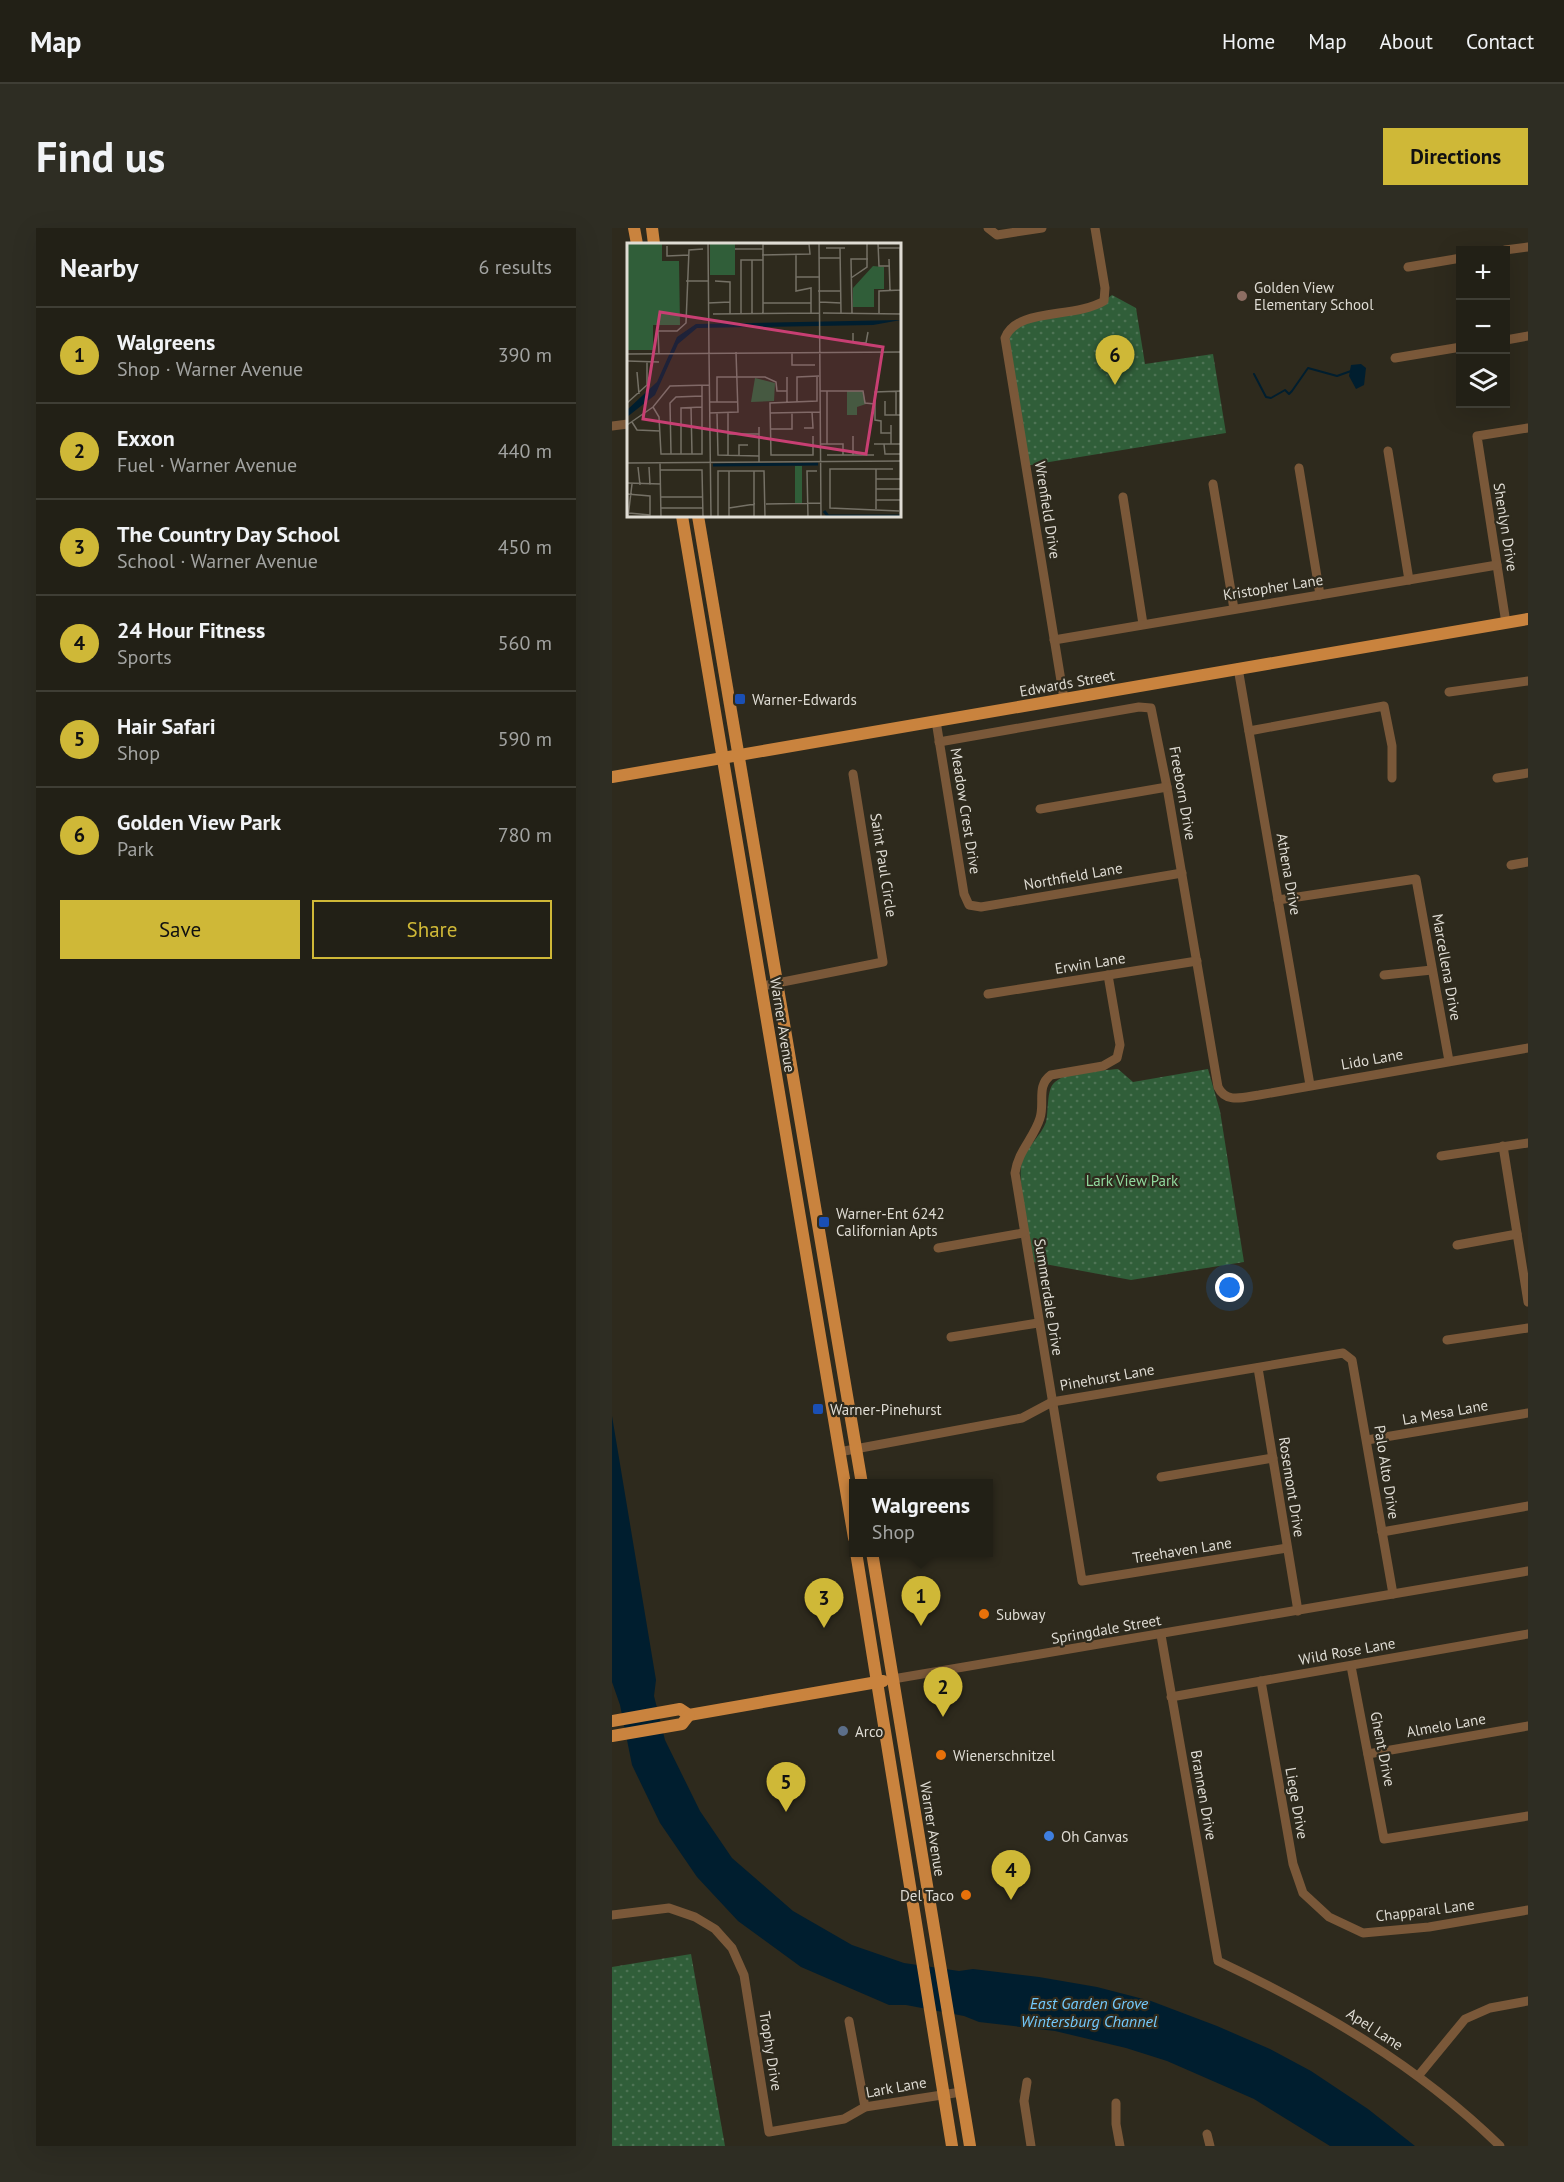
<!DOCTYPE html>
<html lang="en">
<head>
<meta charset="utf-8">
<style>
  :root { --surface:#222016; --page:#2e2d23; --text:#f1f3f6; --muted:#a2a3a1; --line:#3f3e35; --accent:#cfb837 }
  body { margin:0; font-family:"PT Sans",sans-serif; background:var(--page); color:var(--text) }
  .controls { position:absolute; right:18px; top:18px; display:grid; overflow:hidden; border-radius:0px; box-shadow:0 6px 24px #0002 }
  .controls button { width:54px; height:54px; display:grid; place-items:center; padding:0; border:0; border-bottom:2px solid var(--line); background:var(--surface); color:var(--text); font:30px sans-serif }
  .you { position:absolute; left:618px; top:1060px; width:21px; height:21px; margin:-15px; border:4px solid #fff; border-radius:50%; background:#1a73e8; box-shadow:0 0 0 9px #1a73e833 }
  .badge { display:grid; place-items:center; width:39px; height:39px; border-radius:50%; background:var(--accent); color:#111; font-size:20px; font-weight:700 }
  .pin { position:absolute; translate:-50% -50px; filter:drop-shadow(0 2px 3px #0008) }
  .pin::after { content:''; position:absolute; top:32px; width:21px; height:18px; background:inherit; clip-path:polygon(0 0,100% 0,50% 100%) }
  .popup { position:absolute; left:237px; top:1251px; width:144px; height:78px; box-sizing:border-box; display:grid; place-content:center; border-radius:0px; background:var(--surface); filter:drop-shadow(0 2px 4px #0005); font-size:20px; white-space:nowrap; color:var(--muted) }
  .popup b { font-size:22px; color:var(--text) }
  .popup::after { content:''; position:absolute; left:50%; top:100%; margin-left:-12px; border:12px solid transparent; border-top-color:var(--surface) }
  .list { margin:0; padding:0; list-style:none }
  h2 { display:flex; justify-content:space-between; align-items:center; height:78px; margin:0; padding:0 24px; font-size:26px }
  h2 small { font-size:20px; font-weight:400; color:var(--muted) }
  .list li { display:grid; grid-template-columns:39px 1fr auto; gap:18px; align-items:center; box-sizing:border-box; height:96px; padding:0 24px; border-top:2px solid var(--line) }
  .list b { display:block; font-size:22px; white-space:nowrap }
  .list p { margin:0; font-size:20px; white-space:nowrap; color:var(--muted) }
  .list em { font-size:20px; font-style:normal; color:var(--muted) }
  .actions { display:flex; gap:12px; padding:18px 24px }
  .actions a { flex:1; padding:14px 0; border:2px solid var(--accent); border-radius:0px; text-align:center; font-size:21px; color:var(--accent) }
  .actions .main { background:var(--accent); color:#111 }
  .icon { flex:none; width:33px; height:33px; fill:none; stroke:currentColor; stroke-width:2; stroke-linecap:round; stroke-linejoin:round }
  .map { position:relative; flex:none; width:916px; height:1918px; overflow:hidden; border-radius:0px }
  header { display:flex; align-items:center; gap:36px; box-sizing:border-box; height:84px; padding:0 30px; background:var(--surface); border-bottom:2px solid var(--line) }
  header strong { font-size:28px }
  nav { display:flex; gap:33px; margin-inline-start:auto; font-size:21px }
  .intro { display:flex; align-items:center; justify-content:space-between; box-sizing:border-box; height:144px; padding:0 36px }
  h1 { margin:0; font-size:42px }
  .button { padding:15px 27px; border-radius:0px; background:var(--accent); color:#111; font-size:21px; font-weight:700 }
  main { display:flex; gap:36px; padding:0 36px }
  aside { flex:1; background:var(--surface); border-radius:0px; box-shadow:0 6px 24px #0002 }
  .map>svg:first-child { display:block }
</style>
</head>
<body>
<header>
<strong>Map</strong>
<nav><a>Home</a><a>Map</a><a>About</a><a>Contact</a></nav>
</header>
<div class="intro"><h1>Find us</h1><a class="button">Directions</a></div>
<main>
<aside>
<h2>Nearby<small>6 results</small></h2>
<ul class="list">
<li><span class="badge">1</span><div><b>Walgreens</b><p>Shop · Warner Avenue</p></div><em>390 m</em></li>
<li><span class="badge">2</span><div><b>Exxon</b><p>Fuel · Warner Avenue</p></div><em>440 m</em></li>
<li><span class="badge">3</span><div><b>The Country Day School</b><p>School · Warner Avenue</p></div><em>450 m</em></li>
<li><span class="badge">4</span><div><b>24 Hour Fitness</b><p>Sports</p></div><em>560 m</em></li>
<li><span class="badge">5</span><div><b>Hair Safari</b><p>Shop</p></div><em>590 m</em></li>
<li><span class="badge">6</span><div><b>Golden View Park</b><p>Park</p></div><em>780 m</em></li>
</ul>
<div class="actions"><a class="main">Save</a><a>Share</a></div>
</aside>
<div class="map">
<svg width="916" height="1918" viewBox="0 0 916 1918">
  <defs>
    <pattern id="grass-dots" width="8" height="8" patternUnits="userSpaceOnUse" patternTransform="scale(1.5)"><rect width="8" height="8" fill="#305e39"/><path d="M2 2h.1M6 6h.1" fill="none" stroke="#4e7455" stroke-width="1.8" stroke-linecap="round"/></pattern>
  </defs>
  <rect width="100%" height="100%" fill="#2e2a1d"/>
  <!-- grass -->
  <g fill="url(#grass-dots)">
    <path d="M500,67L524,80L533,136L601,126L614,205L413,238L393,110L397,99L492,73Z"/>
    <path d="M506,841L521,854L596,841L608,883L632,1034L519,1052L422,1034C419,1011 404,953 410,933C415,918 429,908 434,894C437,883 434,861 443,854C457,842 488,843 506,841Z"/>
    <path d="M79,1726L113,1918H0V1739Z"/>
  </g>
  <!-- water -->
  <g fill="#001e2f">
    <path d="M749,136L754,140L752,157L744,161L737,148L739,137Z"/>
    <path d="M0,1188L44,1452L42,1468L53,1512L88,1583L120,1630L181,1683L240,1717L292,1735L347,1743L361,1741L427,1749L485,1759L539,1773L605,1798L658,1821L699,1843L756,1881L803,1918H718L642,1871L555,1833L514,1820L443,1803L367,1794L352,1788L294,1777H277L189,1739L126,1693L85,1649L48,1595L20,1537L8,1477L0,1454Z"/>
  </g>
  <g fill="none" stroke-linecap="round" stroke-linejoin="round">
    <!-- stream -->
    <path stroke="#001e2f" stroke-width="2" d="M642,146L654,169L659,170L673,162L677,166L680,163L696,140L725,148L739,143"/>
    <!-- minor -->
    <g stroke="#7a5839" stroke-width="9">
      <path d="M376,0L385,7L430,0"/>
      <path d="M893,22L916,19"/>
      <path d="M796,39L849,30"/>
      <path d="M894,112L916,108"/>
      <path d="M783,130L849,119"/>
      <path d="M0,198L16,196"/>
      <path d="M776,223L797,352"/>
      <path d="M687,240L708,367"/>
      <path d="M601,256L622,381"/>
      <path d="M511,269L531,396"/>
      <path d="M894,395L865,208L916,200"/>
      <path d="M442,412L885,337"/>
      <path d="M626,440L698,857"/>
      <path d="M837,464L916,453"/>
      <path d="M452,471L393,110C405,79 462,91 492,73L493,60L483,0"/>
      <path d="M324,493L352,666L357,677L369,679L570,645"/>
      <path d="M637,503L772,478L780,518V550"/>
      <path d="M327,514L527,479L539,480L555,559L606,859C614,876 632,869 647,867L916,820"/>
      <path d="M885,550L916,545"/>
      <path d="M428,581L555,559"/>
      <path d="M899,637L916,634"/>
      <path d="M666,672L804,651L837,833"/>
      <path d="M496,747L508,817L505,830L491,838L439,847C424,858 433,874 428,890C422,910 406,923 403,945L470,1353L675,1320"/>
      <path d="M772,747L820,742"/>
      <path d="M150,758L271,734L241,546"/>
      <path d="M376,766L585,733"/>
      <path d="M891,918L916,1074"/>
      <path d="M829,928L916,915"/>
      <path d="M845,1017L905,1006"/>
      <path d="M326,1020L411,1005"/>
      <path d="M339,1109L426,1095"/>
      <path d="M835,1112L916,1100"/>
      <path d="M646,1140L686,1383"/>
      <path d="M755,1212L916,1185"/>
      <path d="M227,1224L410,1190L440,1174L731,1125L740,1132L781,1366"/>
      <path d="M549,1249L661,1230"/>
      <path d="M770,1304L916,1278"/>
      <path d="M549,1407L606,1733C710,1782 805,1837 888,1918"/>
      <path d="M739,1438L772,1611L916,1588"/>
      <path d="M281,1451L916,1343"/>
      <path d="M649,1453L681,1636L691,1665L717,1689L751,1705L817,1699L916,1682"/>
      <path d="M559,1469L916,1406"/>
      <path d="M756,1526L916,1498"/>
      <path d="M0,1687L57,1680L83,1689L103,1701L120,1720L132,1747L157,1904L232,1891L253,1879L349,1864"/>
      <path d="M237,1793L253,1879"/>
      <path d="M807,1847L853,1791L878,1780L916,1773"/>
      <path d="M415,1854L412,1873L419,1918"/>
      <path d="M504,1875V1896L508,1918"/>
      <path d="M595,1906L598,1918"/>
    </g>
    <!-- major -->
    <g stroke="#c9833e" stroke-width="12">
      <path d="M22,0L25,16"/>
      <path d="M40,0L42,16"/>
      <path d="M70,288L242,1310"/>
      <path d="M86,288L250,1256"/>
      <path d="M0,549L916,391"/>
      <path d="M244,1324L340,1918"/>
      <path d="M260,1324L358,1918"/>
      <path d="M0,1493L68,1481L77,1487L271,1453"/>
      <path d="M0,1508L70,1496L77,1487"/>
    </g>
  </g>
  <!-- markers -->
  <circle fill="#8d6e63" stroke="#2e2a1d" stroke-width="2" cx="630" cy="68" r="6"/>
  <g fill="#1a4fb4" stroke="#2e2a1d" stroke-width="2">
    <rect x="122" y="465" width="12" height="12" rx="3"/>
    <rect x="206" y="988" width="12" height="12" rx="3"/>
    <rect x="200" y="1175" width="12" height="12" rx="3"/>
  </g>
  <g fill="#e8710a" stroke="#2e2a1d" stroke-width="2">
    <circle cx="372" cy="1386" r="6"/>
    <circle cx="329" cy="1527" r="6"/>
    <circle cx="354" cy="1667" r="6"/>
  </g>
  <circle fill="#5c6f8a" stroke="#2e2a1d" stroke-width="2" cx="231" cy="1503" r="6"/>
  <circle fill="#3f7fe0" stroke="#2e2a1d" stroke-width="2" cx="437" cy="1608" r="6"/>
  <g text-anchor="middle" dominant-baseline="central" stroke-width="4.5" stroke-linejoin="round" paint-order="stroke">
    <!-- poi labels -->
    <g font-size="15" fill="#dfdcd4" stroke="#2e2a1d" text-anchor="start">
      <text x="642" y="59">Golden View<tspan x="642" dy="17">Elementary School</tspan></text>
      <text x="140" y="471">Warner-Edwards</text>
      <text x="224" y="985">Warner-Ent 6242<tspan x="224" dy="17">Californian Apts</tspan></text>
      <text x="218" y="1181">Warner-Pinehurst</text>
      <text x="384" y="1386">Subway</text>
      <text x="243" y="1503">Arco</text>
      <text x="341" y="1527">Wienerschnitzel</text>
      <text x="449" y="1608">Oh Canvas</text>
      <text x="342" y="1667" text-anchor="end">Del Taco</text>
    </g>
    <!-- street labels -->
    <g font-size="15" fill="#dfdcd4" stroke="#2e2a1d">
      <text transform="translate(436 282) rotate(81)">Wrenfield Drive</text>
      <text transform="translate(894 299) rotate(81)">Shenlyn Drive</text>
      <text transform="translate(661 359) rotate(-9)">Kristopher Lane</text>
      <text transform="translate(455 455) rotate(-10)">Edwards Street</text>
      <text transform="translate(571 565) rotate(80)">Freeborn Drive</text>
      <text transform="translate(354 583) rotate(81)">Meadow Crest Drive</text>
      <text transform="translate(272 637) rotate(81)">Saint Paul Circle</text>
      <text transform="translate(677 646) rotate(80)">Athena Drive</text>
      <text transform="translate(461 648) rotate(-10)">Northfield Lane</text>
      <text transform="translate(478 735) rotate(-9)">Erwin Lane</text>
      <text transform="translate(835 739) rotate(80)">Marcellena Drive</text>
      <text transform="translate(171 797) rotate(81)">Warner Avenue</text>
      <text transform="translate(760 831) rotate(-10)">Lido Lane</text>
      <text transform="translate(437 1069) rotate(81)">Summerdale Drive</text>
      <text transform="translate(495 1149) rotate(-10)">Pinehurst Lane</text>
      <text transform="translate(833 1184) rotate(-10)">La Mesa Lane</text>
      <text transform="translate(775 1244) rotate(81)">Palo Alto Drive</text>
      <text transform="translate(680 1259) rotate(81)">Rosemont Drive</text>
      <text transform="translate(570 1322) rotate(-9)">Treehaven Lane</text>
      <text transform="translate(494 1401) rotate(-10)">Springdale Street</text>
      <text transform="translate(735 1423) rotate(-10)">Wild Rose Lane</text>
      <text transform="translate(834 1497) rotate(-10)">Almelo Lane</text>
      <text transform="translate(771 1521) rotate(79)">Ghent Drive</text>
      <text transform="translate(592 1567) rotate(80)">Brannen Drive</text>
      <text transform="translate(685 1575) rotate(80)">Liege Drive</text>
      <text transform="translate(321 1601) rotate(81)">Warner Avenue</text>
      <text transform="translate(813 1682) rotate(-7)">Chapparal Lane</text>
      <text transform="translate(763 1801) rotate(33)">Apel Lane</text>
      <text transform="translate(159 1823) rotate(81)">Trophy Drive</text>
      <text transform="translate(284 1859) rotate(-10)">Lark Lane</text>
    </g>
    <!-- park labels -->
    <g font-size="15" fill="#91d99d" stroke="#2e2a1d">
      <text x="520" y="952">Lark View Park</text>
    </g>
    <!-- water labels -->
    <g font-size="16" font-style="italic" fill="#73cafd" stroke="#2e2a1d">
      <text x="477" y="1775">East Garden Grove<tspan x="477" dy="18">Wintersburg Channel</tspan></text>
    </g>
  </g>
  <!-- overview -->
  <g transform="translate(15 15)">
    <rect width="274" height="274" fill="#2e2a1d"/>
    <path d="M108,0V32H83V1ZM0,1H35V18H52L53,82H26V107H0ZM246,23L257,24V46H247V64H226V45ZM128,135L148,140L147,158L124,159ZM220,148H236L239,161L230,164V172H220ZM168,223H175V260H168Z" fill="#305e39"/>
    <path d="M274,77L246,82L70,85L51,101L28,152L0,174V167L30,139L50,94L69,81Z" fill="#001e2f"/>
    <path fill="none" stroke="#001e2f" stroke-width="3" d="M86,222L191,221M197,268L201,273H275"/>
    <path fill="none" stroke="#757166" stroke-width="1.5" d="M81,0L82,110M136,0V70M192,0L194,274M251,0L252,23H263M40,3V13L62,12M199,5H218M213,5L214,70M252,5H273L274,47L252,48V70M108,6H136M135,12L183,11L182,1H136M169,12V48L184,45V70M192,15H213M262,16L263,47M125,17V70M169,34H192M224,35L240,24V0M59,38H81M88,38L103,39V71M191,48H213M193,59L214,60M81,60L103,59M136,60H184M196,70L275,71M225,70L224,16H241M86,71L192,70M114,71V17H136M226,90V99L239,100L241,89M82,110L84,274M165,110V122H188M0,111L275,109M32,111L31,88H50L59,80L62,7L76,6M0,118L32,119M10,129L12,151M160,134V159M193,148H236L238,160L248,161M200,148V201M269,148V172M258,158V172H275M82,159H111M90,159V134H138L149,139L150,148H160M170,159V134L192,133M0,160L20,142V118M26,164L32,174L34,211H75V142M64,164L65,211M82,170L111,169L109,109M90,170L91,212L132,213M101,170V213M143,170L193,169M5,179L10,187L33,188M0,182L26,164L43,143L82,142M264,182V201M177,185H186L185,169M143,186H165V170M264,190H254V178L248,177V149L275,148M101,191H132M186,193V212H144L143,160L190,158V133M226,193V212M193,201H216V212M247,201H275M257,201L258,211H275M44,211L43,160L49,154L75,153M54,211V165L75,164M200,212H247M112,213V202H121M132,219V184M0,220L275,218M33,220L34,274M11,224L13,242M22,224L23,242M249,226V266M266,226H203V265L272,268M33,227H75L76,274M102,228V274M249,236H275M0,240L34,241M249,246H275M0,251L23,253V272L2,270M33,254H76M249,257H275M139,261L194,260M34,265H76M102,265L128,261M1,274L5,241M91,274V228H137L138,274M127,274V228M181,274L180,228H190"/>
    <path fill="#c83f73" fill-opacity="0.15" stroke="#c83f73" stroke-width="3" d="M33,69L256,104L239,211L16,176Z"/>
    <rect width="274" height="274" fill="none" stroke="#dfdcd4" stroke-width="3"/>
  </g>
</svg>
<div class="controls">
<button>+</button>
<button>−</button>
<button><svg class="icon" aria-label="layers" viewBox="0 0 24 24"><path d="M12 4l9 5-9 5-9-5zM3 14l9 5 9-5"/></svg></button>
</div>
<div class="you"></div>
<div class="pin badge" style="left:309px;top:1398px">1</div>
<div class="popup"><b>Walgreens</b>Shop</div>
<div class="pin badge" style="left:331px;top:1489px">2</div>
<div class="pin badge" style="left:212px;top:1400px">3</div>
<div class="pin badge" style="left:399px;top:1672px">4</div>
<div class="pin badge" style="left:174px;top:1584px">5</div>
<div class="pin badge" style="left:503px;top:157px">6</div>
</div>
</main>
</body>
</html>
